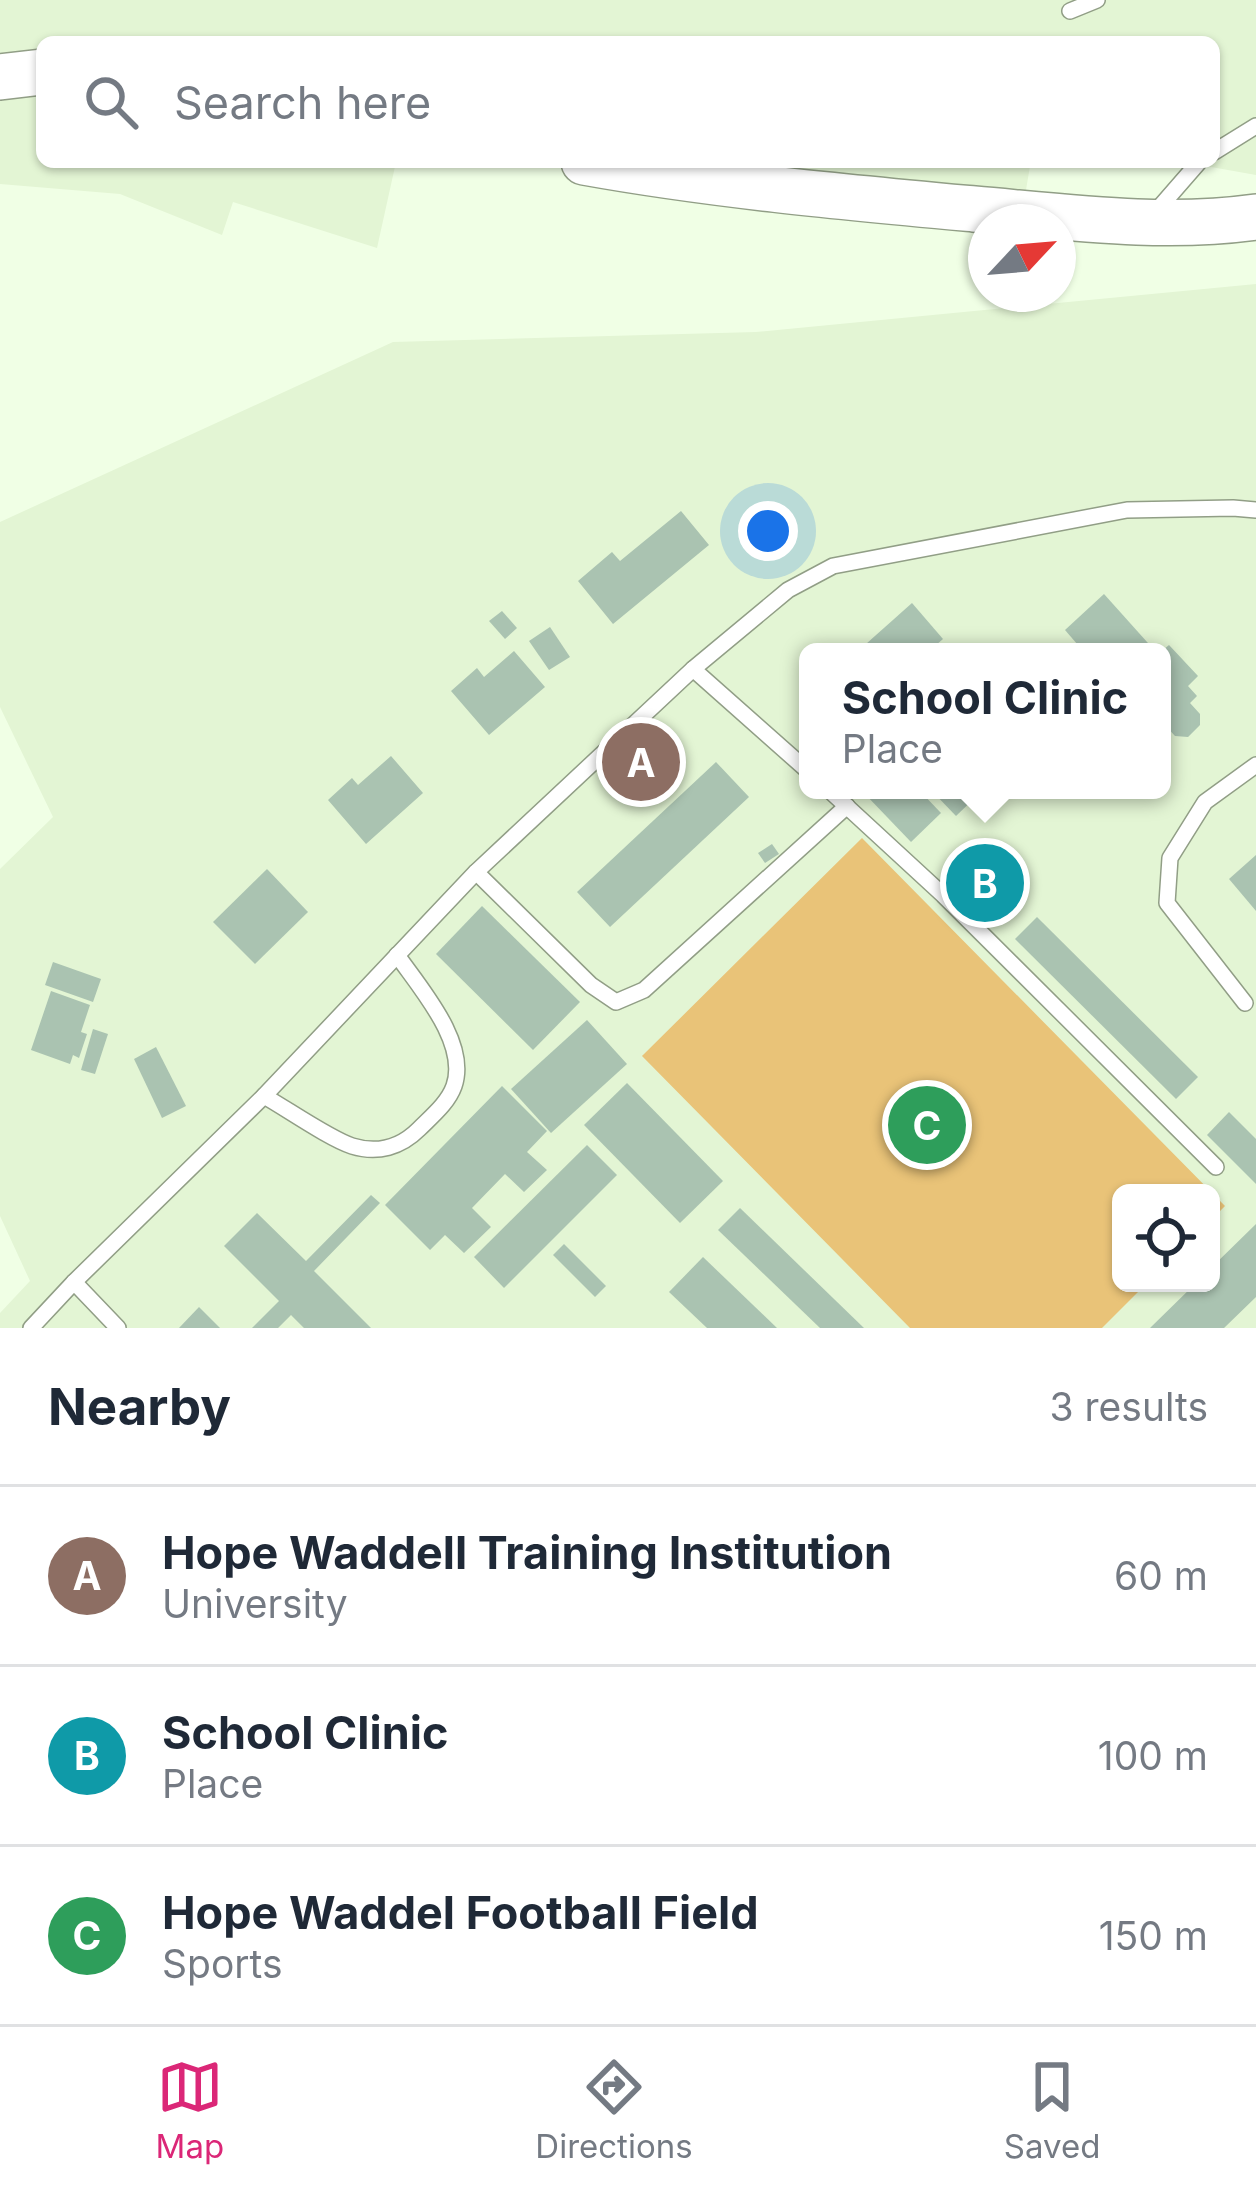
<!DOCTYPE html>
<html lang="en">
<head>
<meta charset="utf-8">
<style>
  :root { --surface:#fff; --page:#f2f2f3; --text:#1f2937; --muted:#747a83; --line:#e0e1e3; --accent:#db2777 }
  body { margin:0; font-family:Inter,sans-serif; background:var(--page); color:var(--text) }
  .controls { position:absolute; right:36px; bottom:36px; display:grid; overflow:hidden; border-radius:18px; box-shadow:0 3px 9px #0004 }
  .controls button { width:108px; height:108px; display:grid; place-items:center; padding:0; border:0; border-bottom:3px solid var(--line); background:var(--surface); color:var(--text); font:60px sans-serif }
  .compass { position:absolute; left:968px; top:204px; width:108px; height:108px; border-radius:50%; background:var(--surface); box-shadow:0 3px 9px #0004; rotate:64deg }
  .you { position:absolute; left:768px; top:531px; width:42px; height:42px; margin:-30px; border:9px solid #fff; border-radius:50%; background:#1a73e8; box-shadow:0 0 0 18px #1a73e833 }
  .badge { display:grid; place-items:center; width:78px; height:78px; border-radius:50%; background:var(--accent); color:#fff; font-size:39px; font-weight:700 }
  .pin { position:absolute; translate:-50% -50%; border:6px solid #fff; box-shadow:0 3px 12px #0006 }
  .popup { position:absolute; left:799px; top:643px; width:372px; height:156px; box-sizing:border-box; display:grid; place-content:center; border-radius:18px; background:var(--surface); filter:drop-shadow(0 3px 9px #0005); font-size:39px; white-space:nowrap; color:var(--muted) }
  .popup b { font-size:45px; color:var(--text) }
  .popup::after { content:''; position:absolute; left:50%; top:100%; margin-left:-24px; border:24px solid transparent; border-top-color:var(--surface) }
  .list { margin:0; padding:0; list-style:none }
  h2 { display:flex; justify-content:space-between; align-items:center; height:156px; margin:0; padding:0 48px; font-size:51px }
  h2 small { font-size:39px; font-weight:400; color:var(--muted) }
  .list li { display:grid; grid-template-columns:78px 1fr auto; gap:36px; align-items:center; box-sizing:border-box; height:180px; padding:0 48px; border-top:3px solid var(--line) }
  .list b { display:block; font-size:45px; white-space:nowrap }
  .list p { margin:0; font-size:39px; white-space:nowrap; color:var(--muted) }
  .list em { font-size:39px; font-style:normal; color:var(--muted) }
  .icon { flex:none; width:66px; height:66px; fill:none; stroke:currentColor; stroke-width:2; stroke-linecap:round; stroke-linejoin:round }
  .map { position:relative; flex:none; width:1256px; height:1328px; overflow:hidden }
  .search { position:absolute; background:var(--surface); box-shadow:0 3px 9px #0004; left:36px; right:36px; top:36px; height:132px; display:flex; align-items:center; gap:30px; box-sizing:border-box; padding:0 42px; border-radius:18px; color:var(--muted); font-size:45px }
  .sheet { height:696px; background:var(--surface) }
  nav { display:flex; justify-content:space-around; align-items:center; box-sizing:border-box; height:168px; border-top:3px solid var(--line); background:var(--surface); font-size:33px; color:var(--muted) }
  nav a { display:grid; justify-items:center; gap:6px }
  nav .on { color:var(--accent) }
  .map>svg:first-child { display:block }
</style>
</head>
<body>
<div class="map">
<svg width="1256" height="1328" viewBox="0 0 1256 1328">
  <rect width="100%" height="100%" fill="#f0ffe5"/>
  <!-- built -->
  <g fill="#e3f5d4" fill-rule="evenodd">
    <path d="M0,0H1256V175L1183,162H1214V42H42V162H396L377,248L233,202L222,235L120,194L0,184Z"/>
    <path d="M713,162H1107L1030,166L1026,190L882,184Z"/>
    <path d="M1256,284V1328H0V1313L30,1281L0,1216V869L53,817L0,707V522L393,342L756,332ZM808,652H1162V790H808ZM1121,1193H1211V1283H1121Z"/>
  </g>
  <!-- green -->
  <path fill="#e9c378" d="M862,838L1225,1206L1211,1220V1193H1121V1283H1147L1102,1328H910L642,1056Z"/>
  <!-- building -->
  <g fill="#aac3b1">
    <path d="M681,511L709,545L613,624L578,581L612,552L620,561Z"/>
    <path d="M1104,594L1156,652H1084L1065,630Z"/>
    <path d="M912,603L943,639L928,652H857Z"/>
    <path d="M502,611L517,628L505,639L489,621Z"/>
    <path d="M550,627L570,657L549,670L529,641Z"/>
    <path d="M1169,645L1198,676L1188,686L1197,696L1190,703L1200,714V725L1188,737L1175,736L1165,725L1162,728V651Z"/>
    <path d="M514,651L545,687L489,735L451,691L477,668L484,677Z"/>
    <path d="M391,756L423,793L366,844L328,800L352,778L358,785Z"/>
    <path d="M716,762L749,797L610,927L577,892Z"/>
    <path d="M867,790H919L941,813L911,842L864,793Z"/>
    <path d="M931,790H983L956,816Z"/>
    <path d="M972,842L1025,898L998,924L945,868Z"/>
    <path d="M772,844L779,854L765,863L758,853Z"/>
    <path d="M1256,855V911L1229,879Z"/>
    <path d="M267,869L308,912L255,964L213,922Z"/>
    <path d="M482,906L580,1002L533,1050L436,954Z"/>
    <path d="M1037,917L1198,1077L1176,1099L1015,939Z"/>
    <path d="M53,962L101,979L93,1002L45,985Z"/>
    <path d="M51,991L90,1005L81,1032L87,1034L79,1058L73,1055L70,1064L31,1050Z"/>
    <path d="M587,1020L627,1064L551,1133L511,1089Z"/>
    <path d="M93,1029L108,1034L95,1074L81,1070Z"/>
    <path d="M156,1047L186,1106L162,1118L134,1059Z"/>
    <path d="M627,1083L723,1181L680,1223L584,1125Z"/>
    <path d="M502,1086L547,1131L527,1152L547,1170L524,1192L505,1174L472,1208L491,1227L464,1253L445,1235L430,1250L385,1205Z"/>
    <path d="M1229,1112L1256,1139V1184L1207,1135Z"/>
    <path d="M587,1145L617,1175L504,1288L474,1257Z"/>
    <path d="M371,1195L380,1203L314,1271L371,1328H304L291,1315L278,1328H252L279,1301L224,1246L257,1213L306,1261Z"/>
    <path d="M740,1208L864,1328H820L718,1230Z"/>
    <path d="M1256,1224V1297L1224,1328H1150L1196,1283H1211V1268Z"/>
    <path d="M564,1244L606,1286L595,1297L553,1255Z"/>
    <path d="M703,1257L777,1328H707L669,1292Z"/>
    <path d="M199,1307L220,1328H179Z"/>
  </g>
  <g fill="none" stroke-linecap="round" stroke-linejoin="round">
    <defs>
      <g id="lane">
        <path d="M1070,11L1097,0"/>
        <path d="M1214,152L1256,126"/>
        <path d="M1152,216L1199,162"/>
        <path d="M693,669L808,771"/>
        <path d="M829,790L943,895L1216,1167"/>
        <path d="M476,872L591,985L616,1002L644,990L847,806"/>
        <path d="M1245,1003L1167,903L1170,858L1205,802L1256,765"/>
        <path d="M264,1096C287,1109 330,1139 352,1146C378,1154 401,1147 419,1129C432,1116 448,1103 454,1086C469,1043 420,988 397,955"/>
        <path d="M74,1282L118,1328"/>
        <path d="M31,1328L74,1282L264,1096L476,872L693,669L788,590L833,566L1127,510L1233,508L1256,510"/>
      </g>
      <g id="secondary">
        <path d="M0,77L42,72"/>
        <path d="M584,162C712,185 844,197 974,209C1067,217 1163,230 1256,217"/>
      </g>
    </defs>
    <!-- lane casing -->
    <use href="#lane" stroke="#919e86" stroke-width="18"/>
    <!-- secondary casing -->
    <use href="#secondary" stroke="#919e86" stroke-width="48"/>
    <!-- lane -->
    <use href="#lane" stroke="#fff" stroke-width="15"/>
    <!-- secondary -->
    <use href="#secondary" stroke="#fff" stroke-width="45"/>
  </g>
</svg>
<div class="controls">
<button><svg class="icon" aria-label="locate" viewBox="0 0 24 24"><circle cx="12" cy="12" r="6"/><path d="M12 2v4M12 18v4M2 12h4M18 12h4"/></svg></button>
</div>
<svg class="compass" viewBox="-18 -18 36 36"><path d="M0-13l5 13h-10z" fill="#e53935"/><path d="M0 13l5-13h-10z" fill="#747a83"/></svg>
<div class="you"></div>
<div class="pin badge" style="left:641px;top:762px;background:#8d6e63">A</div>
<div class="pin badge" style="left:985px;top:883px;background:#0f9aa8">B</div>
<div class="popup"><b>School Clinic</b>Place</div>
<div class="pin badge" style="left:927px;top:1125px;background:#2e9e5b">C</div>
<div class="search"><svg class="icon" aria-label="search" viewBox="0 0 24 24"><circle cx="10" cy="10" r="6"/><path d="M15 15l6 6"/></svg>Search here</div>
</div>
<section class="sheet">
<h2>Nearby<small>3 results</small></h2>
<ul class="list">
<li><span class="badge" style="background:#8d6e63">A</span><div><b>Hope Waddell Training Institution</b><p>University</p></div><em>60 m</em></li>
<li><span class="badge" style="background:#0f9aa8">B</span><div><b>School Clinic</b><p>Place</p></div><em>100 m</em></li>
<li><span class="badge" style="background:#2e9e5b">C</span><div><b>Hope Waddel Football Field</b><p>Sports</p></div><em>150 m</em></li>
</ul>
</section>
<nav>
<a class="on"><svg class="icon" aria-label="map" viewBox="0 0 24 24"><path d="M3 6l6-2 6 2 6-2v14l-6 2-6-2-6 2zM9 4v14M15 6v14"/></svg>Map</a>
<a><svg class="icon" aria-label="directions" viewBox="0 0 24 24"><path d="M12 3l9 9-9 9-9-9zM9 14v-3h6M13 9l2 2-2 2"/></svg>Directions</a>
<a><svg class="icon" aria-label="saved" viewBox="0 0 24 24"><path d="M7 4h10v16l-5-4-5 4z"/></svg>Saved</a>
</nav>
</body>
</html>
